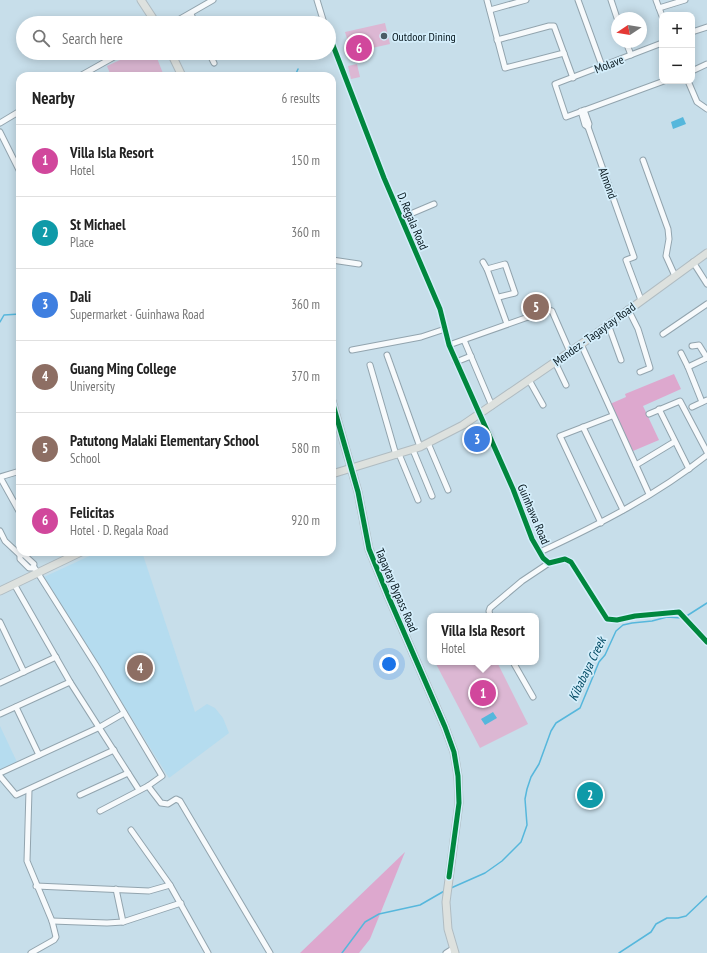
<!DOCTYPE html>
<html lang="en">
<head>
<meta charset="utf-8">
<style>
  :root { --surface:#fff; --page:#f6f6f6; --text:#222; --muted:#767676; --line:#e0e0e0; --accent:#111827 }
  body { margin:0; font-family:"PT Sans Narrow",sans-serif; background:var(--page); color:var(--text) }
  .controls { position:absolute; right:12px; top:12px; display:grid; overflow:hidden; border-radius:8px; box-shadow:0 2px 10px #0003 }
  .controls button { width:36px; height:36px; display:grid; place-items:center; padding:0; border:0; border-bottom:1px solid var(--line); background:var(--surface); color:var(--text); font:20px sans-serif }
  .compass { position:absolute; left:611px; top:12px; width:36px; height:36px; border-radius:50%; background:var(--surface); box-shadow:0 2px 10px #0003; rotate:258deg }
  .you { position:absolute; left:389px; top:664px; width:14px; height:14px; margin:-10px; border:3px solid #fff; border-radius:50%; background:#1a73e8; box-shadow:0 0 0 6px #1a73e833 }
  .badge { display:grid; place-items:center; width:26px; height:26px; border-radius:50%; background:var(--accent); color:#fff; font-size:13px; font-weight:700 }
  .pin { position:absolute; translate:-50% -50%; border:2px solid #fff; box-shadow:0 1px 4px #0006 }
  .popup { position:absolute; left:427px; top:613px; width:112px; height:52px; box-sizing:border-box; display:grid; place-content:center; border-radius:8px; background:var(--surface); filter:drop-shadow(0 1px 3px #0005); font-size:13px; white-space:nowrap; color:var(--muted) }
  .popup b { font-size:15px; color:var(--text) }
  .popup::after { content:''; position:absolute; left:50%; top:100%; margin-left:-8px; border:8px solid transparent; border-top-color:var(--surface) }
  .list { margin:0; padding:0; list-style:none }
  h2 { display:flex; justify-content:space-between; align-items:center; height:52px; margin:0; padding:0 16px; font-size:17px }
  h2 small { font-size:13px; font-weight:400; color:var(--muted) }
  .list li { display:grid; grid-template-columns:26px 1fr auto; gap:12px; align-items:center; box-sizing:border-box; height:72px; padding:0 16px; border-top:1px solid var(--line) }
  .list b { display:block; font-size:15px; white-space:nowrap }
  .list p { margin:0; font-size:13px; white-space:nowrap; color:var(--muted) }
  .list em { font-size:13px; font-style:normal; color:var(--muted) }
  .icon { flex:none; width:22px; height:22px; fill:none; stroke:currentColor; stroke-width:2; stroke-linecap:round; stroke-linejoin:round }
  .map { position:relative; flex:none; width:707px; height:953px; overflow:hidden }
  .search { position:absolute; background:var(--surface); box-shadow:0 2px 10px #0003; left:16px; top:16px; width:320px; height:44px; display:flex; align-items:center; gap:10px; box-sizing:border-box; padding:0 14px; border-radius:22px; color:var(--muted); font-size:15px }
  .panel { position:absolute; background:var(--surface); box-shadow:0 2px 10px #0003; left:16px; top:72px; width:320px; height:484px; border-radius:12px }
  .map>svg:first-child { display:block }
</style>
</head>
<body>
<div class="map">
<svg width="707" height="953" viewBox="0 0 707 953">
  <rect width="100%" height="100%" fill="#c7deea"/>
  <!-- built -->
  <g fill="#b5dcef">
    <path d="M547,297L551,306L525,317L521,308Z"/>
    <path d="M98,552H142L195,712L207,704L215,708L223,718L229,733L169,778L44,577Z"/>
    <path d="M0,726L17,762L0,770Z"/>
  </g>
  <!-- green -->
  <g fill="#dcb7d3">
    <path d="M385,23L390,44L372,48L368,37L348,42L345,32Z"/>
    <path d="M135,53H155L164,76H111L107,66Z"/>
    <path d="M357,64L360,77L351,79L348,66Z"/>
    <path d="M435,662H497L528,724L480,748Z"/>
  </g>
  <!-- forest -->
  <g fill="#dda8ce">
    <path d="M674,374L681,389L643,406L659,440L633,451L610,404L626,397L625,394Z"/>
    <path d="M405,852L370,939L359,953H300Z"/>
  </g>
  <!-- water -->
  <g fill="#56b7dc">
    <path d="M683,117L686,124L673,129L671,122Z"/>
    <path d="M493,712L497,718L485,725L481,719Z"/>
  </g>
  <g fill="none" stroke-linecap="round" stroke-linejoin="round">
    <!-- stream -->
    <g stroke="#56b7dc" stroke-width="1.5">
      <path d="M295,76L298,69"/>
      <path d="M0,322L4,315L20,314"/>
      <path d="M685,617L707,603"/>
      <path d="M451,888L485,873L502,861L521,842L527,825L525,799L527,789L531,777L539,764L551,731L556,723L580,708L599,662L605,655L616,631L623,625L632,623L652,621L667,617L682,618"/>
      <path d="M342,953L365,922L379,914L420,905L446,890"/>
      <path d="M619,953L651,932L656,924L667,918H678L686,916L707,896"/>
    </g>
    <defs>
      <g id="minor">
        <path d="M317,0L324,23"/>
        <path d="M487,0L505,68L564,53"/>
        <path d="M578,0L602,66"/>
        <path d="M611,0L617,18"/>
        <path d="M656,0L662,16"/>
        <path d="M659,8L685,0"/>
        <path d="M490,10L526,0"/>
        <path d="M191,14L195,23"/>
        <path d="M173,23L213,0"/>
        <path d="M692,32L707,27"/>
        <path d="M329,35L384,178L440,309L449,345L513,489L532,539L543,558L549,563L565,559L571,562L607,619L617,620L635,616L679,612L707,642"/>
        <path d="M497,40L549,26H554L573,78"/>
        <path d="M626,42L631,55"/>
        <path d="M662,43L555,84L566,117L664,81"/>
        <path d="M209,53L214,63"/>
        <path d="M692,71L707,64"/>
        <path d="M80,76L121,53"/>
        <path d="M688,81L697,102L707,109"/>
        <path d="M584,110L589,124L588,127"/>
        <path d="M581,111L585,125L588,127L634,257L626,260L641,300"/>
        <path d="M0,123L20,111"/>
        <path d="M0,132L20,172"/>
        <path d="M643,160L668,229L669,239L666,256L675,276"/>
        <path d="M401,218L434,204"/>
        <path d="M332,260L359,264"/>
        <path d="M483,262L487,269L507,324"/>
        <path d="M693,262L707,284"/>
        <path d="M487,269L505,264L515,293L499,297"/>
        <path d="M628,309L638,329L650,368L640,372"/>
        <path d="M608,324L621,360"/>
        <path d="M663,334L707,304"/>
        <path d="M464,340L492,406"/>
        <path d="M581,344L649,494"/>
        <path d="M449,345L548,310L552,311L570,352"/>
        <path d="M692,346L699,345L707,358"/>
        <path d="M352,350L421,337L445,329"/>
        <path d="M681,353L688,367L707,358"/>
        <path d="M387,355L420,447"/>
        <path d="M456,362L471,356"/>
        <path d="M555,362L566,385"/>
        <path d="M370,365L396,455"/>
        <path d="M688,367L702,402"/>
        <path d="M529,380L543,405"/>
        <path d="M692,407L707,400"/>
        <path d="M659,409L689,469"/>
        <path d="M649,414L680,401L707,452"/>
        <path d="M583,427L623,510"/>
        <path d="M428,443L448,490"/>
        <path d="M413,450L432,496"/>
        <path d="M399,454L418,500"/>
        <path d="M636,465L674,442"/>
        <path d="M20,471L0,477L20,513"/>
        <path d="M601,523L560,436L612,416"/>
        <path d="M0,531L5,541L20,555"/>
        <path d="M540,552C598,525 657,495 707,455"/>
        <path d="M22,553L34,564L33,568H29L20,559V555Z"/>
        <path d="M34,567L97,667L162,776L148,786L100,811"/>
        <path d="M14,584L70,682L139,790"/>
        <path d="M490,616L489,611L490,608L522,581L549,563"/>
        <path d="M0,622L24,672"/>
        <path d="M513,662L533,697"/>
        <path d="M0,683L56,657"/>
        <path d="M16,707L39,755"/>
        <path d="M0,714L70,682"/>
        <path d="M0,773L100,727L124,713"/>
        <path d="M0,776L16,795L114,750"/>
        <path d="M148,786L161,803L168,804L176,799L180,801L270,953"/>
        <path d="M29,790L27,861L52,921L56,937L54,940L31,953"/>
        <path d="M80,795L128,773"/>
        <path d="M131,830L170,885L208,953"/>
        <path d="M36,886L149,891L170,885"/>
        <path d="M116,889L123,922"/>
        <path d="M52,921L107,923L123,922L181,903"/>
        <path d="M446,953L454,948"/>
      </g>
      <g id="major">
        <path d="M141,0L156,23"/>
        <path d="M171,53L182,76"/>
        <path d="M332,401L358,492L369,549L389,598L445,727L454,752L458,776L459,803L446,902L448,929L455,953"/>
        <path d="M332,474L420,447L463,425L593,336L707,253"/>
        <path d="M0,591L81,552"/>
      </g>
    </defs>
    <!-- minor casing -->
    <use href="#minor" stroke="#92a4ae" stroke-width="7"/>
    <!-- major casing -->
    <use href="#major" stroke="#b0bcc2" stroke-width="9"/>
    <!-- minor -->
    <use href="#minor" stroke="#f7fafc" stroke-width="5"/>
    <!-- major -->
    <use href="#major" stroke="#dde1de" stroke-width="7"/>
    <defs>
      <g id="cycleway">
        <path d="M329,35L384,178L440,309L449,345L513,489L532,539L543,558L549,563L565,559L571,562L607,619L617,620L635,616L679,612L707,642"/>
        <path d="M332,401L358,492L369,549L389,598L445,727L454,752L458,776L459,803L449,877"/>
      </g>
    </defs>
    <!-- cycleway casing -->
    <use href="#cycleway" stroke="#d4eefb" stroke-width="8"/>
    <!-- cycleway -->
    <use href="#cycleway" stroke="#00873e" stroke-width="5"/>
  </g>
  <!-- markers -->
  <circle fill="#4a5c65" stroke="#d4eefb" stroke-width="1.5" cx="384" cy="36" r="4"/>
  <g text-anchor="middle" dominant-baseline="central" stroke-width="3.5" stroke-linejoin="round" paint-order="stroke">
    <!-- poi labels -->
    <g font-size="12" fill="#06161d" stroke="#d4eefb" text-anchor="start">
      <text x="392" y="36">Outdoor Dining</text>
    </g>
    <!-- street labels -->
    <g font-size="12" fill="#06161d" stroke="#d4eefb">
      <text transform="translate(609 64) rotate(-21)">Molave</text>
      <text transform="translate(608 183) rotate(70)">Almond</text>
      <text transform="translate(413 221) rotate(67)">D. Regala Road</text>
      <text transform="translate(594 334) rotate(-36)">Mendez - Tagaytay Road</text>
      <text transform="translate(534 514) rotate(67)">Guinhawa Road</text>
      <text transform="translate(397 590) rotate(67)">Tagaytay Bypass Road</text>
    </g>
    <!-- water labels -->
    <g font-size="13" font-style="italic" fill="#024a63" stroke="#d4eefb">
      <text transform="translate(587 669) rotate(-64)">Kibabaya Creek</text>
    </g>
  </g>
</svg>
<div class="controls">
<button>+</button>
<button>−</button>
</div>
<svg class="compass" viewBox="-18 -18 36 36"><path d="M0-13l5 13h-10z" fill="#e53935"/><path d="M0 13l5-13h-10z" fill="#767676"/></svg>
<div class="you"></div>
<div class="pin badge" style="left:483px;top:693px;background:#d1479c">1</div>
<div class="popup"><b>Villa Isla Resort</b>Hotel</div>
<div class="pin badge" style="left:590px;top:795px;background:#0f9aa8">2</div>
<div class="pin badge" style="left:477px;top:439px;background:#3f7fe0">3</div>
<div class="pin badge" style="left:140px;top:668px;background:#8d6e63">4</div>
<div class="pin badge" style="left:536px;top:307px;background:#8d6e63">5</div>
<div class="pin badge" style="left:359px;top:48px;background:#d1479c">6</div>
<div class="search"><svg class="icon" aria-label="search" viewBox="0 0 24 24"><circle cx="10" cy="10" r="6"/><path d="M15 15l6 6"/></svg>Search here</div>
<section class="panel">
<h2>Nearby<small>6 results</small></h2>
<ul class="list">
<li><span class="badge" style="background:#d1479c">1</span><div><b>Villa Isla Resort</b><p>Hotel</p></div><em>150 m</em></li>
<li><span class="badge" style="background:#0f9aa8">2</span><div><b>St Michael</b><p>Place</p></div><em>360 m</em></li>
<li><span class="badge" style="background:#3f7fe0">3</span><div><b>Dali</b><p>Supermarket · Guinhawa Road</p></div><em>360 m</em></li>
<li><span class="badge" style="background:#8d6e63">4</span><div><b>Guang Ming College</b><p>University</p></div><em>370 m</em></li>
<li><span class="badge" style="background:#8d6e63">5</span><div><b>Patutong Malaki Elementary School</b><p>School</p></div><em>580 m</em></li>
<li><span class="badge" style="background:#d1479c">6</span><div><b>Felicitas</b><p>Hotel · D. Regala Road</p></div><em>920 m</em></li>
</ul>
</section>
</div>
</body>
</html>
